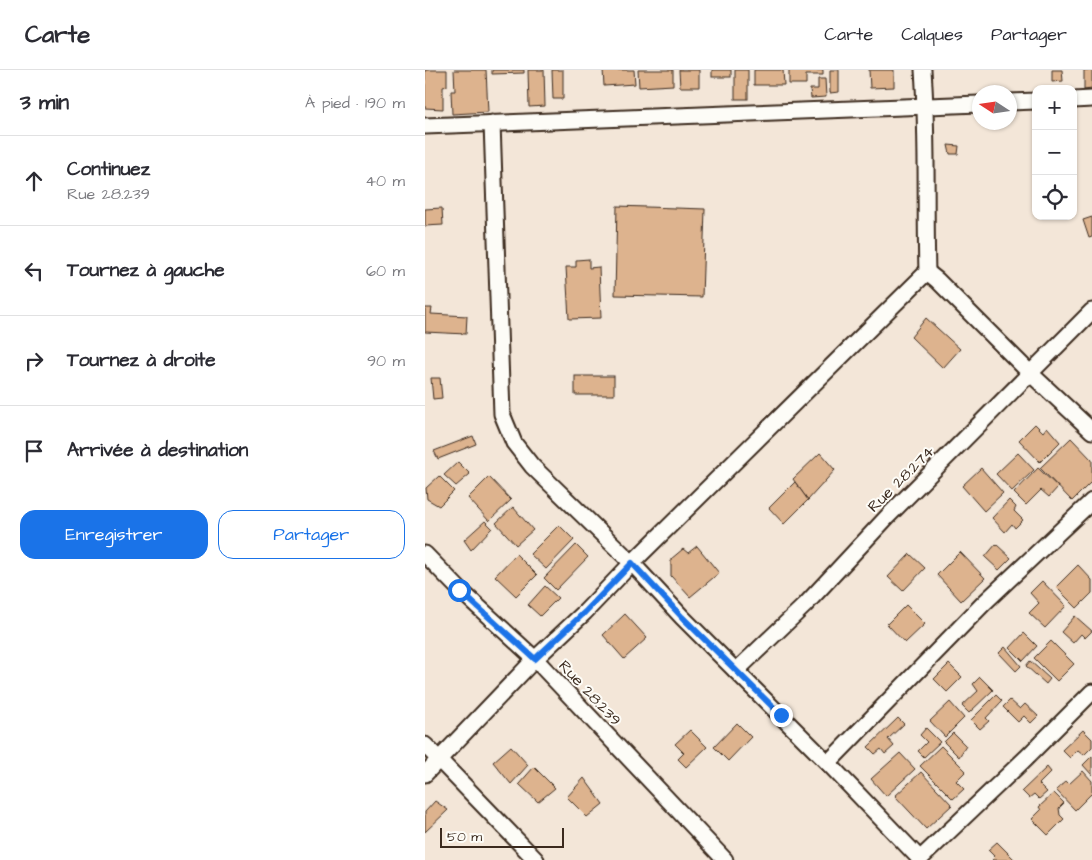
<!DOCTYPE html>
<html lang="fr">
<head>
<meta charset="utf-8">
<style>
  :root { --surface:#fff; --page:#f7f7f7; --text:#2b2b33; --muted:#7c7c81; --line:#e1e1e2; --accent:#1a73e8 }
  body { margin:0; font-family:"Architects Daughter",sans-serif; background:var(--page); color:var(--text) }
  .controls { position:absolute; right:15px; top:15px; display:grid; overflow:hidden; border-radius:10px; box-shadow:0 1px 4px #0004 }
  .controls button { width:45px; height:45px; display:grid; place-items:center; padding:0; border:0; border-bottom:1px solid var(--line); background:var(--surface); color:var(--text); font:25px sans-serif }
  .compass { position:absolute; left:547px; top:15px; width:45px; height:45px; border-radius:50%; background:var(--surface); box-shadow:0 1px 4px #0004; rotate:282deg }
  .scale { position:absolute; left:15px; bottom:12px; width:124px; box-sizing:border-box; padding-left:5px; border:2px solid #3b2a1e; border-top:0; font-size:14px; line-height:18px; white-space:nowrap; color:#3b2a1e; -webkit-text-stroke:4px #fdfcf7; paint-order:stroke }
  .stop { position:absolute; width:15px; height:15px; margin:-11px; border:4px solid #1a73e8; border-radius:50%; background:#fff }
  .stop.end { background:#1a73e8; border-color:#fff; box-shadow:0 1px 5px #0008 }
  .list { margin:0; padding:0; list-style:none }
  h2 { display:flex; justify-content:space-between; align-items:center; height:65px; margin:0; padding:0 20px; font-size:21px }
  h2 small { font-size:16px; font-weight:400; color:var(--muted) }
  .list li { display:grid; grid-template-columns:32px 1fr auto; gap:15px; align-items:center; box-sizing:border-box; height:90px; padding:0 20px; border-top:1px solid var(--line) }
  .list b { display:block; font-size:19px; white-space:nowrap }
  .list p { margin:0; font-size:16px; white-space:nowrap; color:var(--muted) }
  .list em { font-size:16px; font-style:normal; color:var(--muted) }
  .actions { display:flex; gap:10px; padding:15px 20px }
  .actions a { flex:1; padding:11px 0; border:1px solid var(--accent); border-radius:15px; text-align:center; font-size:18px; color:var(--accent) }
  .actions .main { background:var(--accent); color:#fff }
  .icon { flex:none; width:28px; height:28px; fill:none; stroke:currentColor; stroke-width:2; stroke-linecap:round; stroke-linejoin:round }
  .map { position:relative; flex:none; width:667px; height:790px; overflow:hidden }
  header { display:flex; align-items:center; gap:30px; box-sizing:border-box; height:70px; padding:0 25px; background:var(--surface); border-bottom:1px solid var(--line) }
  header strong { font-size:24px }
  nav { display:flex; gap:28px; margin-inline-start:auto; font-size:18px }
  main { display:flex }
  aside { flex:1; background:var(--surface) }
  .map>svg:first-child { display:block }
</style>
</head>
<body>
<header>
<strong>Carte</strong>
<nav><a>Carte</a><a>Calques</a><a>Partager</a></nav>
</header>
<main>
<aside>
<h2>3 min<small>À pied · 190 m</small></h2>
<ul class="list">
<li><svg class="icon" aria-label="ahead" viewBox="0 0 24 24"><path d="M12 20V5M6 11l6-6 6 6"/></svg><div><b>Continuez</b><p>Rue 28.239</p></div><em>40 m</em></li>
<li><svg class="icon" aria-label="left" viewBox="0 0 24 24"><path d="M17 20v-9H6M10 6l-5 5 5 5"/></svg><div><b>Tournez à gauche</b></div><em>60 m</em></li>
<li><svg class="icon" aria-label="right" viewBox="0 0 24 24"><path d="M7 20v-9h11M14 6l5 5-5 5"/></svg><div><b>Tournez à droite</b></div><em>90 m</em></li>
<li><svg class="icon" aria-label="arrive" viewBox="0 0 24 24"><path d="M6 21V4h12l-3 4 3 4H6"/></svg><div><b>Arrivée à destination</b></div></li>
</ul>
<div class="actions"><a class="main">Enregistrer</a><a>Partager</a></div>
</aside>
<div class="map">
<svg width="667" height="790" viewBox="0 0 667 790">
  <rect width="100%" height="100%" fill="#f3e6d8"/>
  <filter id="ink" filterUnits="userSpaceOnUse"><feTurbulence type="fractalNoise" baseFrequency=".02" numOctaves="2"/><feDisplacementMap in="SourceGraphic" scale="10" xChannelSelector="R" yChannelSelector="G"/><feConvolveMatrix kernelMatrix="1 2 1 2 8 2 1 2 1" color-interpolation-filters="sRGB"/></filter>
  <g filter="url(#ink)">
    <!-- building -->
    <g fill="#ddb38e" stroke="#3b2a1e">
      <path d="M0,0H22V16L18,17V39L0,38Z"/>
      <path d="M29,0H61L63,42L27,44L26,21H30Z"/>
      <path d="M67,0H99V3L67,4Z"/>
      <path d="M103,0H119L120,36L104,37Z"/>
      <path d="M127,0H138V29H128Z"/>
      <path d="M178,0H209L210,14L179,16Z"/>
      <path d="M213,0H248V15L214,17Z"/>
      <path d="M254,0H274V17H255Z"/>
      <rect x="287" y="0" width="19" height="7"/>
      <rect x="310" y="0" width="13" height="29"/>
      <path d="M329,0H358L359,15H329Z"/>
      <path d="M364,0H398V5H381V14H364Z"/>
      <path d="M405,0H414V22L405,23Z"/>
      <path d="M444,0H469V17L445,18Z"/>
      <path d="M627,0H637L638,11L627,12Z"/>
      <path d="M659,0H667V19L659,20Z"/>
      <path d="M393,9H400L401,27L386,28L385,19H393Z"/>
      <path d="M523,75L534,76L533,84H525Z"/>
      <path d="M192,136L280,139L277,227L190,225Z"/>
      <path d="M17,138L18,155L0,156V139Z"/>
      <path d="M667,147V167L664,168L658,150Z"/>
      <path d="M164,189V198L174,197L176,248L144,249L141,197H151V190Z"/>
      <path d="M0,238H7L6,244L42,246L41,264L0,262Z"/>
      <path d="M501,248L535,279L518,298L486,267Z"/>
      <rect x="150" y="306" width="39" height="19"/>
      <path d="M6,308H15L17,328L8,329Z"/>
      <path d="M610,354L618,362L622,357L635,372L615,392L594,370Z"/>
      <path d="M48,366L51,374L13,389L9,381Z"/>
      <path d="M646,368L667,390V411L647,431L615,398Z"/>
      <path d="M395,383L410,400L383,430L368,409Z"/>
      <path d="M593,383L609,400L587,421L571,404Z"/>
      <path d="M33,392L45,404L31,416L19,405Z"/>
      <path d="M556,398L578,423L559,441L537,416Z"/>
      <path d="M613,398L633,417L624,427L616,420L601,435L589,423Z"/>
      <path d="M14,406L29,421L14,436L2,429L1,418Z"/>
      <path d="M64,407L86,430L64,451L43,428Z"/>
      <path d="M370,412L383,430L359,454L344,438Z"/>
      <path d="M584,430L591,437L589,441L598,450L590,458L587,454L580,462L567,448Z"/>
      <path d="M88,437L108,460L91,475L71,453Z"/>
      <path d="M60,451L67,458L46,480L39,470Z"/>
      <path d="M134,455L149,470L121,499L105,484Z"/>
      <path d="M571,474L586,488L574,500L560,487Z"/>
      <path d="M151,475L163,487L131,520L119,508Z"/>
      <path d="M272,476L294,503L265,527L246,506V489L258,479L263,483Z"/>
      <path d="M535,482L560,508L536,531L512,505Z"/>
      <path d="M91,484L112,505L91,526L70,506Z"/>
      <path d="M485,484L500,498L478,521L463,507Z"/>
      <path d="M653,495L667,510V523L652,538L631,517Z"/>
      <path d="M617,511L641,536L620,558L604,543L614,533L605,523Z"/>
      <path d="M120,516L133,528L115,546L103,535Z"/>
      <path d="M481,535L500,554L480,573L462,554Z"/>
      <path d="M200,544L222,568L199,589L178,565Z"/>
      <path d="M650,546L667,561L660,568L656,564L648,573L636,562Z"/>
      <path d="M599,563L612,576L598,591L585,578Z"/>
      <path d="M626,571L649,594L632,611L609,588Z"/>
      <path d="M580,577L596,596L591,601L574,583Z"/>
      <path d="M605,591L625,609L621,614L601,596Z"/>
      <path d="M524,594L537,607L522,622L509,609Z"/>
      <path d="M555,607L568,620L544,643L537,636L553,621L548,614Z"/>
      <path d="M571,625L577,631L561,648L564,651L555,659L546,650Z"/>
      <path d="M585,630L595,639L600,634L613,646L606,653L599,646L593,652L578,637Z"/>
      <path d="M525,632L539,648L520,667L505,651Z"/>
      <path d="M473,648L479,654L463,669L469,676L460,684L456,679L450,684L443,677Z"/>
      <path d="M312,653L326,667L303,691L289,677Z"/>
      <path d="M501,658L515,672L499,687L493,681L502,672L495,665Z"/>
      <path d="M265,660L282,677L261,697L253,689L259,683L250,674Z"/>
      <path d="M658,660L667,669V677L659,685L653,680L645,688L637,680Z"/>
      <path d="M528,663L541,676L534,687L519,672Z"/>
      <path d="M86,676L103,695L86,714L68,692Z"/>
      <path d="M516,676L541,701L531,711L539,719L528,729L495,696Z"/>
      <path d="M475,683L490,699L461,726L446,709Z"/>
      <path d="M667,686V705L658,695Z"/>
      <path d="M109,697L130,718L113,732L94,714Z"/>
      <path d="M622,697L626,702L614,714L622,722L614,729L609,724L604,728L597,721Z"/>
      <path d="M658,701L667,711V723L650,740L631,720L641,711L644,714Z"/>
      <path d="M496,702L527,735L501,759L470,726Z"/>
      <path d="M159,708L178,734L162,747L142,727Z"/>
      <path d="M629,723L639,733L634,738L635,745L639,749L623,765L607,749L616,740L614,737Z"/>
      <path d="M10,731L23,740L0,762V742Z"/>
      <path d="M572,772L590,790H567L570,787L563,780Z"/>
    </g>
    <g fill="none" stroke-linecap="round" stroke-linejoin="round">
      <defs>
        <g id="street">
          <path d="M648,30L667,29"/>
          <path d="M584,32L611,31"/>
          <path d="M67,53L77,344L89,373L107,396L207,493L257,547L403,693L495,789"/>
          <path d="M0,56L554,34"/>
          <path d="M502,202L512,210L606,304L667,361"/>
          <path d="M0,484L35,520L110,589L300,790"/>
          <path d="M311,601L380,535L463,446L667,241"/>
          <path d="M0,675L111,790"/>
          <path d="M403,693L559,533L667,431"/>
          <path d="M0,704L110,589L160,542L207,493L502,202C500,135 503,67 498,0"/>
          <path d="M494,790L601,688L667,622"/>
        </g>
      </defs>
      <!-- street casing -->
      <use href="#street" stroke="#3b2a1e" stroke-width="19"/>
      <!-- street -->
      <use href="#street" stroke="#fdfcf7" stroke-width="15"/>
    </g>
  </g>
  <g fill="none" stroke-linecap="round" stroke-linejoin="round" filter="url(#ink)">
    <!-- route -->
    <path stroke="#1a73e8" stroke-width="6" d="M34,520L110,589L160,542L207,493L257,547L356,645"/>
  </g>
  <g text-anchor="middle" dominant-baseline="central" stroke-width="4" stroke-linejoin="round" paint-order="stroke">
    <!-- street labels -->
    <g font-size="16" fill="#3b2a1e" stroke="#fdfcf7">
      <text transform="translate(476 409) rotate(-45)">Rue 28.274</text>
      <text transform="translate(165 623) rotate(47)">Rue 28.239</text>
    </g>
  </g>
</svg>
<div class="controls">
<button>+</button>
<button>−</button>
<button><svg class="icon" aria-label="locate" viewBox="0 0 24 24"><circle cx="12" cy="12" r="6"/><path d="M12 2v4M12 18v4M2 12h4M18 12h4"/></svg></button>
</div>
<svg class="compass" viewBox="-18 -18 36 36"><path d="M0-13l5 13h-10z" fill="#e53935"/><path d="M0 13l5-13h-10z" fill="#7c7c81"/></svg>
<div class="scale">50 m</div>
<div class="stop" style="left:34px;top:520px"></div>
<div class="stop end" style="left:356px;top:645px"></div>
</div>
</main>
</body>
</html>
